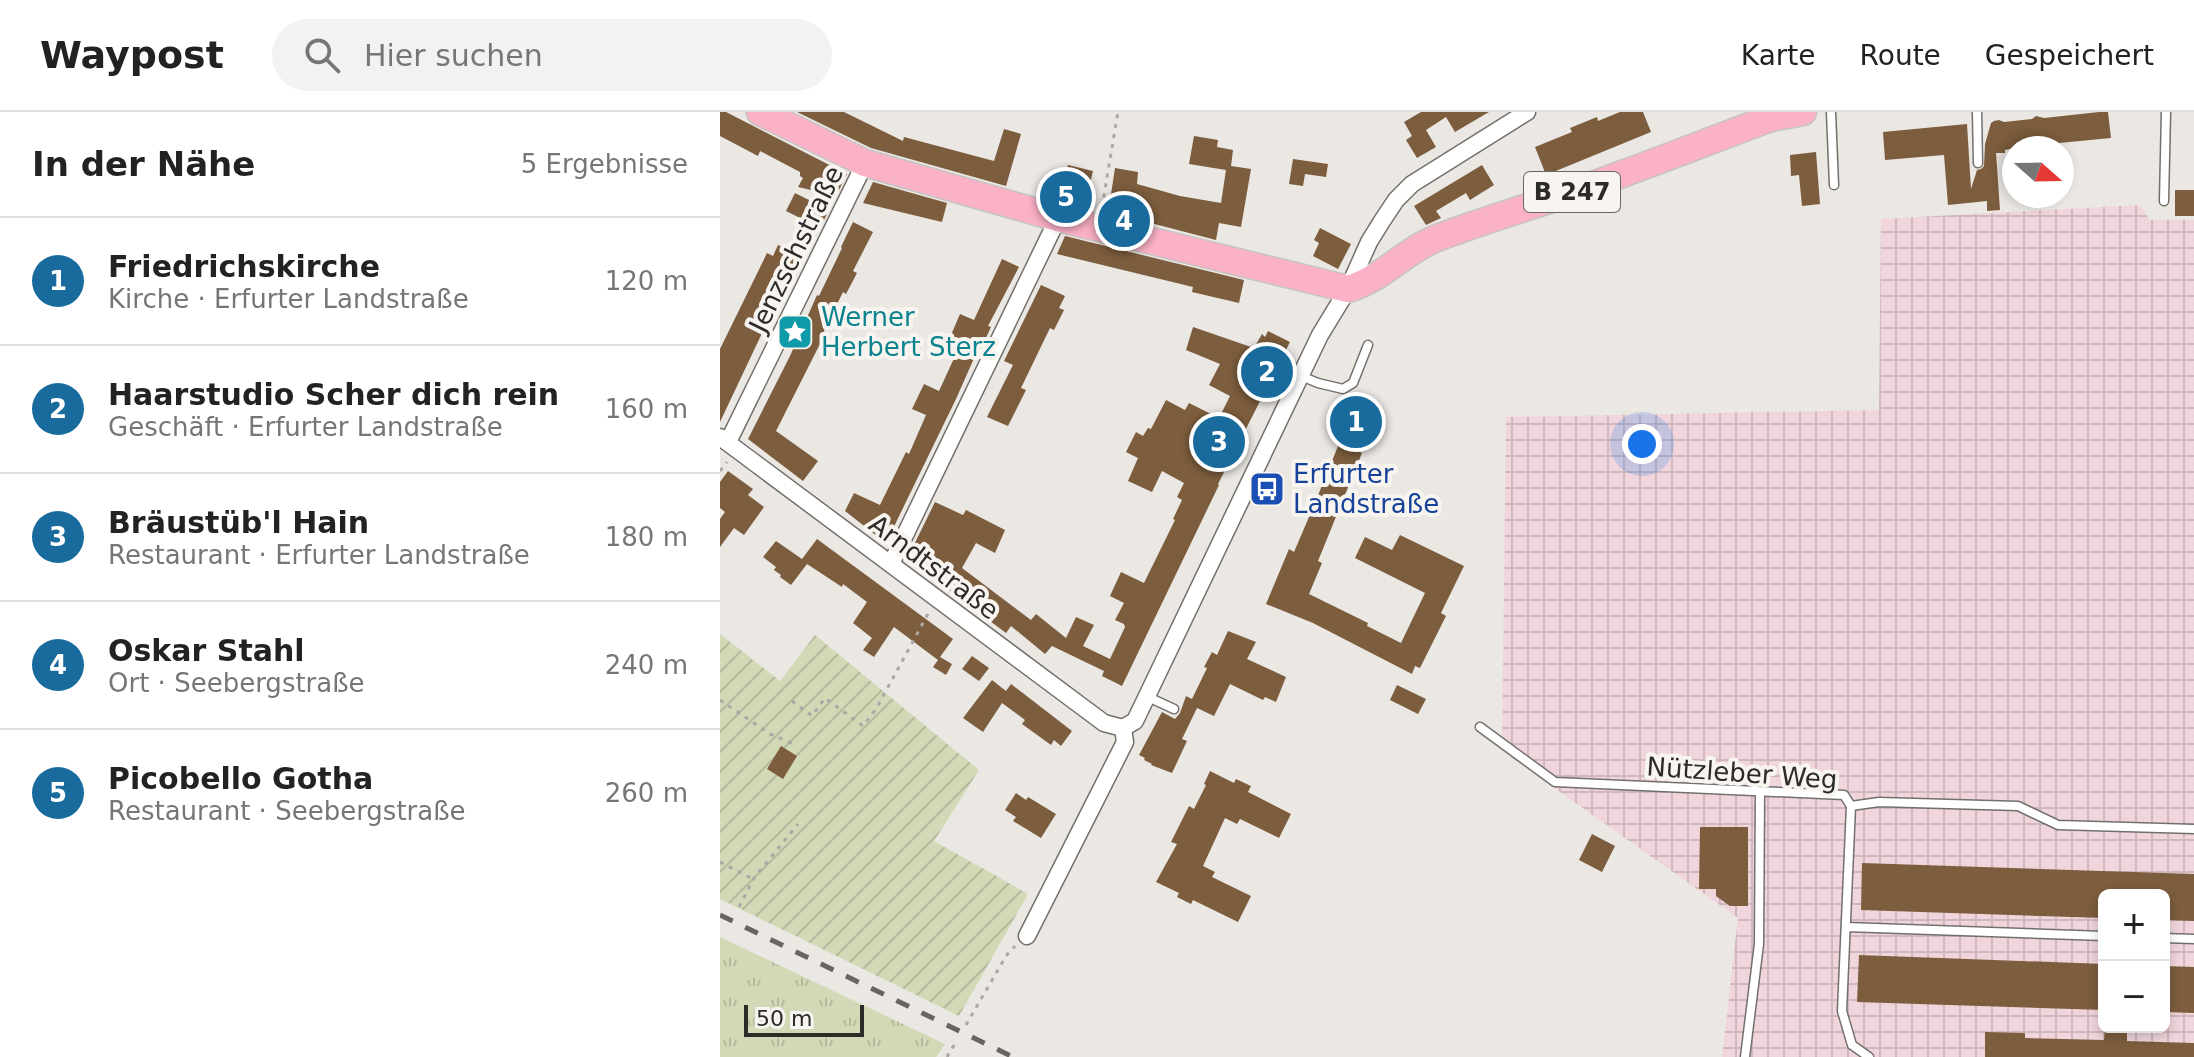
<!DOCTYPE html>
<html lang="de">
<head>
<meta charset="utf-8">
<style>
  :root { --surface:#fff; --page:#f2f2f2; --text:#222; --muted:#767676; --line:#e0e0e0; --accent:#186b9c }
  body { margin:0; font-family:"DejaVu Sans",sans-serif; background:var(--page); color:var(--text) }
  .controls { position:absolute; right:24px; bottom:24px; display:grid; overflow:hidden; border-radius:12px; box-shadow:0 4px 12px #0003 }
  .controls button { width:72px; height:72px; display:grid; place-items:center; padding:0; border:0; border-bottom:2px solid var(--line); background:var(--surface); color:var(--text); font:40px sans-serif }
  .compass { position:absolute; left:1282px; top:24px; width:72px; height:72px; border-radius:50%; background:var(--surface); box-shadow:0 4px 12px #0003; rotate:110deg }
  .scale { position:absolute; left:24px; bottom:20px; width:120px; box-sizing:border-box; padding-left:8px; border:4px solid #2c2b29; border-top:0; font-size:22px; line-height:28px; white-space:nowrap; color:#2c2b29; -webkit-text-stroke:6px #f8f4f0; paint-order:stroke }
  .you { position:absolute; left:922px; top:332px; width:28px; height:28px; margin:-20px; border:6px solid #fff; border-radius:50%; background:#1a73e8; box-shadow:0 0 0 12px #1a73e833 }
  .badge { display:grid; place-items:center; width:52px; height:52px; border-radius:50%; background:var(--accent); color:#fff; font-size:26px; font-weight:700 }
  .pin { position:absolute; translate:-50% -50%; border:4px solid #fff; box-shadow:0 2px 8px #0006 }
  .list { margin:0; padding:0; list-style:none }
  h2 { display:flex; justify-content:space-between; align-items:center; height:104px; margin:0; padding:0 32px; font-size:34px }
  h2 small { font-size:26px; font-weight:400; color:var(--muted) }
  .list li { display:grid; grid-template-columns:52px 1fr auto; gap:24px; align-items:center; box-sizing:border-box; height:128px; padding:0 32px; border-top:2px solid var(--line) }
  .list b { display:block; font-size:30px; white-space:nowrap }
  .list p { margin:0; font-size:26px; white-space:nowrap; color:var(--muted) }
  .list em { font-size:26px; font-style:normal; color:var(--muted) }
  .icon { flex:none; width:44px; height:44px; fill:none; stroke:currentColor; stroke-width:2; stroke-linecap:round; stroke-linejoin:round }
  .map { position:relative; flex:none; width:1474px; height:945px; overflow:hidden }
  header { display:flex; align-items:center; gap:48px; box-sizing:border-box; height:112px; padding:0 40px; background:var(--surface); border-bottom:2px solid var(--line) }
  header strong { font-size:38px }
  nav { display:flex; gap:44px; margin-inline-start:auto; font-size:28px }
  .search { width:560px; height:72px; background:var(--page); display:flex; align-items:center; gap:20px; box-sizing:border-box; padding:0 28px; border-radius:44px; color:var(--muted); font-size:30px }
  main { display:flex }
  aside { flex:1; background:var(--surface) }
  .map>svg:first-child { display:block }
</style>
</head>
<body>
<header>
<strong>Waypost</strong>
<div class="search"><svg class="icon" aria-label="search" viewBox="0 0 24 24"><circle cx="10" cy="10" r="6"/><path d="M15 15l6 6"/></svg>Hier suchen</div>
<nav><a>Karte</a><a>Route</a><a>Gespeichert</a></nav>
</header>
<main>
<aside>
<h2>In der Nähe<small>5 Ergebnisse</small></h2>
<ul class="list">
<li><span class="badge">1</span><div><b>Friedrichskirche</b><p>Kirche · Erfurter Landstraße</p></div><em>120 m</em></li>
<li><span class="badge">2</span><div><b>Haarstudio Scher dich rein</b><p>Geschäft · Erfurter Landstraße</p></div><em>160 m</em></li>
<li><span class="badge">3</span><div><b>Bräustüb'l Hain</b><p>Restaurant · Erfurter Landstraße</p></div><em>180 m</em></li>
<li><span class="badge">4</span><div><b>Oskar Stahl</b><p>Ort · Seebergstraße</p></div><em>240 m</em></li>
<li><span class="badge">5</span><div><b>Picobello Gotha</b><p>Restaurant · Seebergstraße</p></div><em>260 m</em></li>
</ul>
</aside>
<div class="map">
<svg width="1474" height="945" viewBox="0 0 1474 945">
  <defs>
    <pattern id="industrial-grid" width="8" height="8" patternUnits="userSpaceOnUse" patternTransform="scale(2)"><rect width="8" height="8" fill="#f0d6dc"/><path d="M0 4h8M4 0v8" fill="none" stroke="#ceb8bd"/></pattern>
    <pattern id="grass-tufts" width="24" height="20" patternUnits="userSpaceOnUse" patternTransform="scale(2)"><rect width="24" height="20" fill="#d2d9b6"/><path d="M3 7l-1-3M5 7V3M7 7l1-3M15 17l-1-3M17 17v-4M19 17l1-3" fill="none" stroke="#b4ba9c"/></pattern>
    <pattern id="garden-furrows" width="10" height="10" patternUnits="userSpaceOnUse" patternTransform="scale(2)"><rect width="10" height="10" fill="#d2d9b6"/><path d="M-1 1l2-2M0 10L10 0M9 11l2-2" fill="none" stroke="#b4ba9c"/></pattern>
  </defs>
  <rect width="100%" height="100%" fill="#ebe7e3"/>
  <!-- industrial -->
  <path fill="url(#industrial-grid)" fill-rule="evenodd" d="M1419,93L1430,108H1474V945H1002L1018,806L782,639L786,305L1159,298L1161,107ZM1384,783H1444V915H1384Z"/>
  <!-- grass -->
  <path fill="url(#grass-tufts)" d="M0,825L225,932L216,945H0Z"/>
  <!-- garden -->
  <path fill="url(#garden-furrows)" d="M0,522L60,569L95,523L259,658L214,729L308,782L239,904L0,787Z"/>
  <!-- building -->
  <g fill="#7c5d3d">
    <path d="M0,0H6L127,62L116,84L78,75L83,66L80,64V60L40,39L38,44L0,24Z"/>
    <path d="M77,0H124L183,29L184,25L274,49L284,17L301,22L286,74L151,36Z"/>
    <path d="M701,0H769L735,20L726,5L706,18L716,35L697,46L686,28L692,24L684,10Z"/>
    <path d="M900,0H923L931,20L826,63L815,35L852,20L850,16L877,5L878,9Z"/>
    <path d="M1379,0H1388L1391,26L1329,32V36H1294L1285,38V41H1276L1280,98L1267,99V89L1228,93L1224,43L1165,48L1163,20L1247,12L1251,77L1257,58L1261,57L1264,54L1265,32L1271,11L1274,9L1279,8L1284,10L1312,7L1316,4L1324,6Z"/>
    <path d="M474,24L498,28L497,35L513,38L511,54L531,57L521,115L499,111L496,128L423,109L424,107L388,102L395,56L418,60L417,72L460,84L501,91L506,58L469,52Z"/>
    <path d="M1096,40L1100,92L1082,94L1079,63L1071,64L1070,43Z"/>
    <path d="M573,47L608,52L606,65L585,62L583,74L569,72Z"/>
    <path d="M348,53L373,59L364,96L325,86L331,62L345,66Z"/>
    <path d="M762,53L774,73L750,88L746,81L716,99L721,106L706,113L694,94Z"/>
    <path d="M153,70L227,91L222,110L143,91Z"/>
    <rect x="1455" y="78" width="19" height="26"/>
    <path d="M75,81L109,98L100,116L66,99Z"/>
    <path d="M133,110L153,120L133,159L137,161L126,182L123,180L102,223L104,224L56,319L98,349L83,369L28,327L70,244L97,183L99,184L122,136L121,135Z"/>
    <path d="M600,116L631,132L618,157L593,144L599,131L594,128Z"/>
    <path d="M345,124L524,168L519,191L472,180L473,175L337,142Z"/>
    <path d="M58,133L79,143L0,310V237L47,141L53,144Z"/>
    <path d="M282,147L299,155L268,214L271,215L265,228L263,226L236,287L166,431L125,399L134,381L160,393L186,340L189,342L206,303L192,297L204,272L219,279L236,242L225,237L240,202L254,208Z"/>
    <path d="M321,173L345,184L339,196L344,198L334,218L330,216L301,276L306,278L288,314L267,305L293,253L284,249Z"/>
    <path d="M473,215L534,236L542,222L545,225L548,219L570,230L498,372L499,373L402,574L382,564L384,559L332,534L325,542L291,514L286,521L187,447L215,390L243,403L246,398L285,418L275,441L256,431L242,456L311,508L316,502L346,526L356,505L374,513L363,534L390,547L405,515L404,512L395,508L404,491L390,484L401,460L424,471L455,408L453,407L462,388L457,385L464,371L442,359L432,380L408,369L418,346L406,340L416,320L423,324L428,316L431,317L446,288L465,298L469,291L499,306L510,284L489,273L500,252L466,238Z"/>
    <path d="M634,296L647,301L650,308L644,321L619,332L642,341L598,449L602,451L589,482L648,511L647,514L681,531L705,481L635,446L645,425L672,438L680,423L744,454L721,501L726,504L700,556L695,554L692,562L593,511L546,492L569,437L574,440L592,398L625,317L622,312L628,299Z"/>
    <path d="M8,359L33,377L28,383L44,395L24,423L14,416L0,435V407L5,400L0,396V370Z"/>
    <path d="M97,427L233,527L220,545L232,552L226,563L213,555L218,548L174,515L154,545L143,538L152,526L133,511L147,490L123,472L122,475L87,452L71,473L60,465L61,463L54,458L56,455L43,445L56,429L82,447Z"/>
    <path d="M508,519L536,530L527,547L566,565L556,590L545,585L543,588L510,572L494,604L477,596L462,627L467,629L452,661L431,653L432,652L424,648L425,646L419,643L442,600L455,607L460,601L466,584L472,587L487,556L484,555L492,540L497,543Z"/>
    <path d="M252,544L269,556L259,569L242,557Z"/>
    <path d="M272,568L286,579L291,572L352,619L341,634L334,628L331,633L302,612L305,608L282,591L263,620L243,606Z"/>
    <path d="M677,573L706,587L698,602L670,588Z"/>
    <path d="M61,634L77,644L63,667L47,657Z"/>
    <path d="M490,659L514,671L516,667L531,674L528,680L571,702L559,726L520,707L517,712L505,706L483,754L495,760L492,765L531,784L518,810L473,788L471,792L457,785L459,781L436,770L457,732L451,730L469,694L474,697L486,673L484,672Z"/>
    <path d="M296,681L306,688L308,685L336,702L321,726L293,709L296,705L285,698Z"/>
    <path d="M980,715H1028V794H1010L996,784V777H979Z"/>
    <path d="M872,722L895,734L882,760L859,748Z"/>
    <path d="M1142,751L1474,762V809L1444,808V783H1384V806L1141,798Z"/>
    <path d="M1139,843L1384,852V898L1137,890Z"/>
    <path d="M1444,854L1474,855V901L1444,900Z"/>
    <path d="M1385,915H1407V929L1474,931V945H1265V920L1305,921V926L1384,928Z"/>
  </g>
  <g fill="none" stroke-linecap="round" stroke-linejoin="round">
    <defs>
      <g id="service">
        <path d="M1111,0L1114,73"/>
        <path d="M1257,0L1258,51"/>
        <path d="M1444,89L1446,0"/>
        <path d="M581,264L598,271L623,277L633,271L648,233"/>
        <path d="M428,585L454,597"/>
        <path d="M760,615L835,670L1124,683L1131,694L1122,899L1132,933L1149,945"/>
        <path d="M1131,694L1159,690L1298,694L1338,713L1474,717"/>
        <path d="M1126,815L1384,824"/>
        <path d="M1444,826L1474,827"/>
        <path d="M1025,945L1039,832L1040,680"/>
      </g>
      <g id="minor">
        <path d="M0,325L384,611L403,616"/>
        <path d="M8,330L145,51"/>
        <path d="M171,452L338,106"/>
        <path d="M403,616L415,609L600,223L628,177L649,130L662,109L676,88L692,72L807,0"/>
        <path d="M307,824L405,630L403,616"/>
      </g>
      <path id="primary" d="M40,0L145,51L338,106L628,177C664,166 684,139 717,126C761,109 806,96 850,81C918,57 984,31 1051,6L1083,0"/>
    </defs>
    <!-- service casing -->
    <use href="#service" stroke="#73706c" stroke-width="11"/>
    <!-- minor casing -->
    <use href="#minor" stroke="#73706c" stroke-width="19"/>
    <!-- primary casing -->
    <use href="#primary" stroke="#c4c4c3" stroke-width="29"/>
    <!-- path -->
    <g stroke="#aba8a5" stroke-width="3" stroke-dasharray="4 6" stroke-linecap="butt">
      <path d="M382,95L398,0"/>
      <path d="M0,359L7,350"/>
      <path d="M0,588L50,622L74,632"/>
      <path d="M72,589L92,604L105,586L143,614L156,597L209,500"/>
      <path d="M0,750L33,767"/>
      <path d="M19,795L34,766L78,712"/>
      <path d="M246,913L286,844L295,834"/>
      <path d="M227,945L237,928"/>
    </g>
    <!-- service -->
    <use href="#service" stroke="#fff" stroke-width="8"/>
    <!-- minor -->
    <use href="#minor" stroke="#fff" stroke-width="16"/>
    <!-- primary -->
    <use href="#primary" stroke="#fbb1c6" stroke-width="26"/>
    <!-- rail -->
    <path stroke="#676562" stroke-width="5" stroke-dasharray="14 14" stroke-linecap="butt" d="M0,803L293,945"/>
  </g>
  <!-- icons -->
  <defs>
    <symbol id="sight-square" viewBox="-11 -11 22 22"><rect x="-9" y="-9" width="18" height="18" rx="4" fill="#0f9aa8" stroke="#f8f4f0"/><path d="M0-6L1.8-2.2L6-1.7L2.9 1.2L3.7 5.4L0 3.3L-3.7 5.4L-2.9 1.2L-6-1.7L-1.8-2.2Z" fill="#fff"/></symbol>
    <symbol id="bus-square" viewBox="-11 -11 22 22"><rect x="-9" y="-9" width="18" height="18" rx="4" fill="#1a4fb4" stroke="#f8f4f0"/><path d="M-5-6H5V4H4V6H2V4H-2V6H-4V4H-5ZM-3.5-4V0h7V-4ZM-3.5 1.2v1.5H-2V1.2ZM2 1.2v1.5H3.5V1.2Z" fill="#fff"/></symbol>
  </defs>
  <g fill-rule="evenodd">
    <use href="#sight-square" x="55" y="200" width="40" height="40"/>
    <use href="#bus-square" x="527" y="357" width="40" height="40"/>
  </g>
  <g text-anchor="middle" dominant-baseline="central" stroke-width="8" stroke-linejoin="round" paint-order="stroke">
    <!-- shield labels -->
    <rect fill="#f8f4f0" stroke="#696765" stroke-width="2" x="804" y="60" width="96" height="40" rx="6"/>
    <g font-size="24" font-weight="bold" fill="#2c2b29">
      <text x="852" y="80">B 247</text>
    </g>
    <!-- street labels -->
    <g font-size="26" fill="#2c2b29" stroke="#f8f4f0">
      <text transform="translate(76 137) rotate(-64)">Jenzschstraße</text>
      <text transform="translate(214 455) rotate(37)">Arndtstraße</text>
      <text transform="translate(1022 661) rotate(4)">Nützleber Weg</text>
    </g>
    <!-- culture labels -->
    <g font-size="26" fill="#0d838f" stroke="#f8f4f0" text-anchor="start">
      <text x="101" y="205">Werner<tspan x="101" dy="30">Herbert Sterz</tspan></text>
    </g>
    <!-- transit labels -->
    <g font-size="26" fill="#164399" stroke="#f8f4f0" text-anchor="start">
      <text x="573" y="362">Erfurter<tspan x="573" dy="30">Landstraße</tspan></text>
    </g>
  </g>
</svg>
<div class="controls">
<button>+</button>
<button>−</button>
</div>
<svg class="compass" viewBox="-18 -18 36 36"><path d="M0-13l5 13h-10z" fill="#e53935"/><path d="M0 13l5-13h-10z" fill="#767676"/></svg>
<div class="scale">50 m</div>
<div class="you"></div>
<div class="pin badge" style="left:636px;top:310px">1</div>
<div class="pin badge" style="left:547px;top:260px">2</div>
<div class="pin badge" style="left:499px;top:330px">3</div>
<div class="pin badge" style="left:404px;top:109px">4</div>
<div class="pin badge" style="left:346px;top:85px">5</div>
</div>
</main>
</body>
</html>
